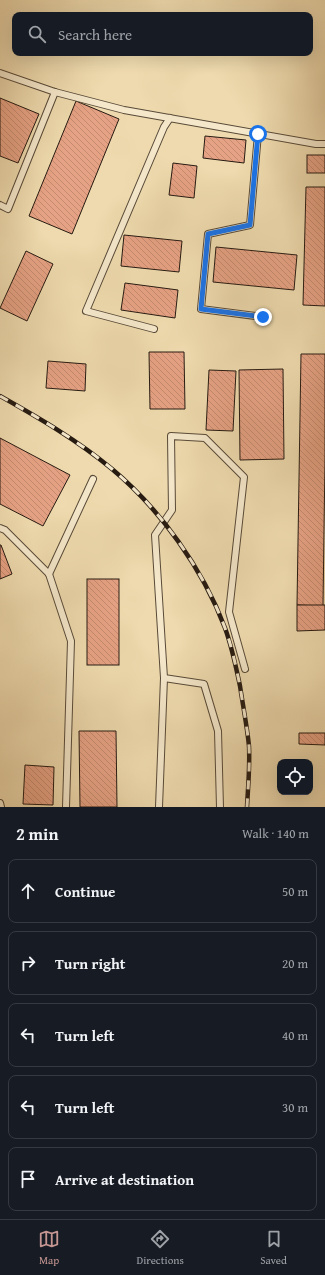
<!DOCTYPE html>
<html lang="en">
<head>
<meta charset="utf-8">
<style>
  :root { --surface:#171b24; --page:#20242c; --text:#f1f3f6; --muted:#9ea1a6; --line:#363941; --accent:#c59692 }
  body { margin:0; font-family:"Gentium Book Plus",serif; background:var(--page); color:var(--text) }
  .controls { position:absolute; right:12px; bottom:12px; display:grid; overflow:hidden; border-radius:8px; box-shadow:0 4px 16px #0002 }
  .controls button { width:36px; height:36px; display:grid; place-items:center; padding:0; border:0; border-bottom:1px solid var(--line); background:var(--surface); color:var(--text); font:20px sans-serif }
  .stop { position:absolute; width:12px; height:12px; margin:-9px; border:3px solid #1a73e8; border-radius:50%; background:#fff }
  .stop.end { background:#1a73e8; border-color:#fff; box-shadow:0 1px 4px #0008 }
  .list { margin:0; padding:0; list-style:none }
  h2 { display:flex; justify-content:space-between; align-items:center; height:52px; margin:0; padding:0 16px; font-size:17px }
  h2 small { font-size:13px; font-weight:400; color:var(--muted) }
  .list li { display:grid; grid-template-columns:26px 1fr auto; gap:12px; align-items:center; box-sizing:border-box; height:64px; margin:0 8px 8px; padding:0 8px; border:1px solid var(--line); border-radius:8px }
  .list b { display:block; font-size:15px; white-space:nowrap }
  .list em { font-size:13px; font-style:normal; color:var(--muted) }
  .icon { flex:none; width:22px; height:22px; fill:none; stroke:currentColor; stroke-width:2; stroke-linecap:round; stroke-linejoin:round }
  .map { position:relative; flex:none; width:325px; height:807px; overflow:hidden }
  .search { position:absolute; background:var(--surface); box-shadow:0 4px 16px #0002; left:12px; right:12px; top:12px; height:44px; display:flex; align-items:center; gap:10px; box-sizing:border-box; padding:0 14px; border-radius:8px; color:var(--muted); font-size:15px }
  .sheet { height:412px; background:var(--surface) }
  nav { display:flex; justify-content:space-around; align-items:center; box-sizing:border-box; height:56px; border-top:1px solid var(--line); background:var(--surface); font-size:11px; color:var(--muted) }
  nav a { display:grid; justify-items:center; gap:2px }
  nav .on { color:var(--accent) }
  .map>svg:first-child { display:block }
</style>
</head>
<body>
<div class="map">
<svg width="325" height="807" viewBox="0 0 325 807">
  <defs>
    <pattern id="building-back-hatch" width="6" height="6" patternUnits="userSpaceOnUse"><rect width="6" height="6" fill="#e6a284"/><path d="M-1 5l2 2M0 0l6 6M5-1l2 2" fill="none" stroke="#c58b71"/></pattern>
  </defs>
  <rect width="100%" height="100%" fill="#eedaae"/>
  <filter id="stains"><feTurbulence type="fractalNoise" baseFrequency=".005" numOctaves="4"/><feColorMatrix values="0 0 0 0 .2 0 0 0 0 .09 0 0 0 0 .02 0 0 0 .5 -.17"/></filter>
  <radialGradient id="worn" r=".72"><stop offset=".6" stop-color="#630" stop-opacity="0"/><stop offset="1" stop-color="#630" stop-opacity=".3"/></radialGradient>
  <!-- building -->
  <g fill="url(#building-back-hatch)" stroke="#261a11">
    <path d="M0,98L39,114L18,163L0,156Z"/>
    <path d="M76,101L119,119L72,234L29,216Z"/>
    <path d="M205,136L246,140L244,163L203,158Z"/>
    <rect x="307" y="155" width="18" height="18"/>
    <path d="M173,163L197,166L194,198L169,195Z"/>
    <path d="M306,187H325V306L303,305Z"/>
    <path d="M124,235L182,241L179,272L121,266Z"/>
    <path d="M216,247L297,255L294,290L213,282Z"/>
    <path d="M26,251L53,264L27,321L0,308Z"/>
    <path d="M125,283L178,290L175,318L121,310Z"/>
    <path d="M149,352H184L185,409H150Z"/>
    <path d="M301,354H325V457L323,606L297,605Z"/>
    <path d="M48,361L86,364L85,391L46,388Z"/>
    <path d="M283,369L284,459L240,460L239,370Z"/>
    <path d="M209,370L236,371L233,431L206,430Z"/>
    <path d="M0,438L70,475L43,526L0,504Z"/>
    <path d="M0,545H1L12,574L0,579Z"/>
    <rect x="87" y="579" width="32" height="86"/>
    <path d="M297,605H325V630L297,631Z"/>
    <path d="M79,731H116L117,807H80Z"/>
    <path d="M299,733H325V745L299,744Z"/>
    <path d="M25,765L54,767L53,805L23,804Z"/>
  </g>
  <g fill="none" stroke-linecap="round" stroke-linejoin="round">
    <defs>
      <g id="service">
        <path d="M0,73L55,92L124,110L316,144H325"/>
        <path d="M258,134L250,225L208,234L201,309L263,317"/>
        <path d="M0,205L8,209L55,92"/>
        <path d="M154,329L86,311L164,127L170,118"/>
        <path d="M0,528L5,530L49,574L71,641L66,807"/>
        <path d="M49,574L93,479"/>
        <path d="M164,678L204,684L218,731L220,807"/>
        <path d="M0,803L1,807"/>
        <path d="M159,807L164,678L155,535L172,510L171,436L205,438L244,477L229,612L245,669"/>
      </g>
    </defs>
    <!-- service casing -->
    <use href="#service" stroke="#584a38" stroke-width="8"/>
    <!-- service -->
    <use href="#service" stroke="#f4e7ca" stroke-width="6"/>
    <defs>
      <path id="rail" d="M0,396C39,418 77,440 112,469C160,509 203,569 225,628C232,647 236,667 240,686C243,706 247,726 249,746C250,767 248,787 247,807"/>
    </defs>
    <!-- rail casing -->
    <use href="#rail" stroke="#261a11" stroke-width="4.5"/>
    <!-- rail -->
    <use href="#rail" stroke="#f4e7ca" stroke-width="3" stroke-dasharray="9" stroke-linecap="butt"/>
  </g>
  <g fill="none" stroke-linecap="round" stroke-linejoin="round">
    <!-- route -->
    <path stroke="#1a73e8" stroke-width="5" d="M258,134L250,225L208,234L201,309L263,317"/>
  </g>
  <rect width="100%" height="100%" filter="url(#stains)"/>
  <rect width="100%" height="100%" fill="url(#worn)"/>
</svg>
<div class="controls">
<button><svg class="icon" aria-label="locate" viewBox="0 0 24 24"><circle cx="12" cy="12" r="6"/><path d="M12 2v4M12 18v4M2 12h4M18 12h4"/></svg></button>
</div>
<div class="stop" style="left:258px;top:134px"></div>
<div class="stop end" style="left:263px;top:317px"></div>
<div class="search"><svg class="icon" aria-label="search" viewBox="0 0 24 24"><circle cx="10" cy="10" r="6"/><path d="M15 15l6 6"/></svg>Search here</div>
</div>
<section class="sheet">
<h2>2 min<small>Walk · 140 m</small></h2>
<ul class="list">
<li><svg class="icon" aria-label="ahead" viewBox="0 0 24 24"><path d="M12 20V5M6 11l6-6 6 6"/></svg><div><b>Continue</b></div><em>50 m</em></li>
<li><svg class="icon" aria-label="right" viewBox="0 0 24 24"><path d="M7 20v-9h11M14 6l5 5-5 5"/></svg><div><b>Turn right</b></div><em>20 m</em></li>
<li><svg class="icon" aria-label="left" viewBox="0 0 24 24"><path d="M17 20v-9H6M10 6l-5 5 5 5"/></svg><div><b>Turn left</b></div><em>40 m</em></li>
<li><svg class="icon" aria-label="left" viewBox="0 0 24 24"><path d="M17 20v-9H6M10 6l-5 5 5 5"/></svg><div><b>Turn left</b></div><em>30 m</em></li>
<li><svg class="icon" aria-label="arrive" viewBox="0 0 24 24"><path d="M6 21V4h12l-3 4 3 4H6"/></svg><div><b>Arrive at destination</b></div></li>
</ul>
</section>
<nav>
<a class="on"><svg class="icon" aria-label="map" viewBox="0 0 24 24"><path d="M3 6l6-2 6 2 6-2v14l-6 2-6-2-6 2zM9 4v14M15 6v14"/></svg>Map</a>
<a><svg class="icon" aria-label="directions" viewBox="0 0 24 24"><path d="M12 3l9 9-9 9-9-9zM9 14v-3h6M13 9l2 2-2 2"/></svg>Directions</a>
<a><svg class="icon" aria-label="saved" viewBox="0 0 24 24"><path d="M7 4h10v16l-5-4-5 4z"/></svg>Saved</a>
</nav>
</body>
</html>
